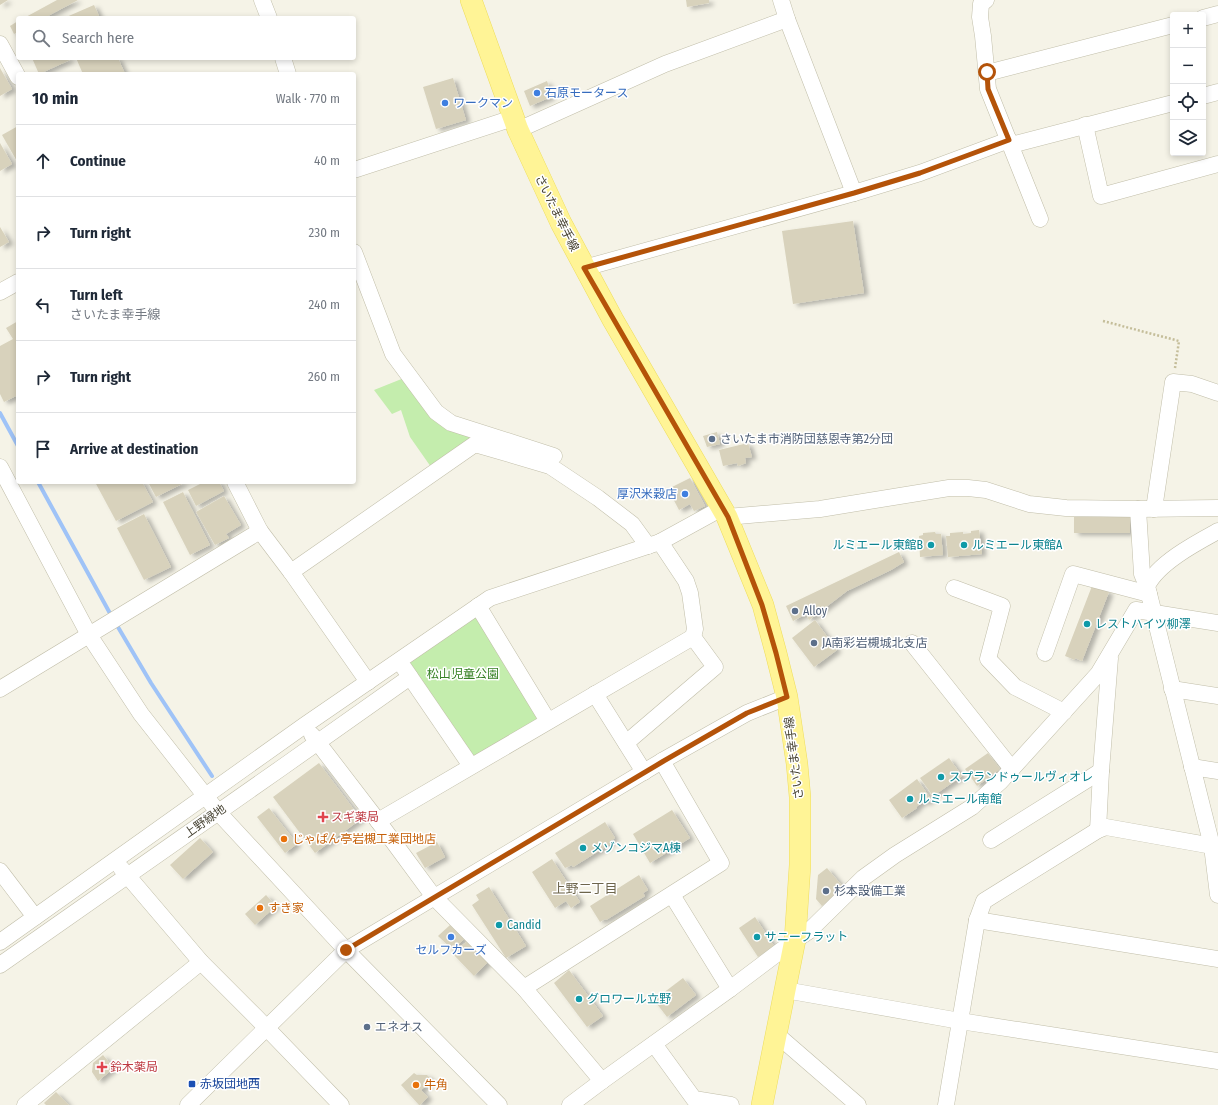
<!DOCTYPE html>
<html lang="en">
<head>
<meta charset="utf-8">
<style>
  :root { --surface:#fff; --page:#f2f2f3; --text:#1f2937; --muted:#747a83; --line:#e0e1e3 }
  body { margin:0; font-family:"Fira Sans Condensed","Noto Sans JP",sans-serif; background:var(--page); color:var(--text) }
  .controls { position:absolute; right:12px; top:12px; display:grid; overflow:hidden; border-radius:4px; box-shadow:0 2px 6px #0003 }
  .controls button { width:36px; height:36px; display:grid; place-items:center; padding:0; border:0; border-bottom:1px solid var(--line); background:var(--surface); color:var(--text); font:20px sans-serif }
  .stop { position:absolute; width:12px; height:12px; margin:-9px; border:3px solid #b45309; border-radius:50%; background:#fff }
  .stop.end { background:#b45309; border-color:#fff; box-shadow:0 1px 4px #0008 }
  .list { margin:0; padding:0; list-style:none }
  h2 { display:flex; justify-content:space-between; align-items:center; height:52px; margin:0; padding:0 16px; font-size:17px }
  h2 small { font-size:13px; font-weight:400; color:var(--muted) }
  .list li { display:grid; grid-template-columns:26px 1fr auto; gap:12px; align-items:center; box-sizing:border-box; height:72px; padding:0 16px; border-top:1px solid var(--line) }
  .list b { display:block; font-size:15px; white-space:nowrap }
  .list p { margin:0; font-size:13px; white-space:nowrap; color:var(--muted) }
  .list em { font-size:13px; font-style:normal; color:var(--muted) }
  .icon { flex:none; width:22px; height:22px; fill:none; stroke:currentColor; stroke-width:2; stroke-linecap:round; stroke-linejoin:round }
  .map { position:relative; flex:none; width:1218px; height:1105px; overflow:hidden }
  .search { position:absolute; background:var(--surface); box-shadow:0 2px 6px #0003; left:16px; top:16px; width:340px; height:44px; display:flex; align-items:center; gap:10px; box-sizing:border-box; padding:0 14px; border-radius:4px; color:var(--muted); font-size:15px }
  .panel { position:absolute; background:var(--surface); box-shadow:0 2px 6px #0003; left:16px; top:72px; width:340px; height:412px; border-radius:4px }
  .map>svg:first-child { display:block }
</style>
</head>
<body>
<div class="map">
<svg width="1218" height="1105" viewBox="0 0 1218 1105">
  <defs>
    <filter id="shadow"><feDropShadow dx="4.5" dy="2.5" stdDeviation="2" flood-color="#0004"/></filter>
  </defs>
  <rect width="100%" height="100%" fill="#f5f3e7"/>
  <!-- green -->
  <g fill="#c4edad">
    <path d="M404,378L476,439L431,467L410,437L401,410L392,414L374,390Z"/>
    <path d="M470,618H478L537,714L536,721L478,757H470L408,662Z"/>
  </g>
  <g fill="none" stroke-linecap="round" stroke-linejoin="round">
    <!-- stream -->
    <g stroke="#9fc3f7" stroke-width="4">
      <path d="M0,413L18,446"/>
      <path d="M38,482L112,617"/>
      <path d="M115,622L151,683L212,776"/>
    </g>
  </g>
  <!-- building -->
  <g fill="#d8d2bc" filter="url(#shadow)">
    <path d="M0,0H8L0,5Z"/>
    <path d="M57,0H78L44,18H24Z"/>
    <path d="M686,0H709V3L687,7Z"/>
    <path d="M94,5L100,18H64Z"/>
    <path d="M18,21V32L14,34L10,26Z"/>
    <path d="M32,58H69L70,60L39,74Z"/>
    <path d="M76,58H118L125,74H83Z"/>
    <path d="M0,68L12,89L0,96Z"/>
    <path d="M453,78L466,120L436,129L423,87Z"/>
    <path d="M547,81L550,90L549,92L551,97L530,106L524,91Z"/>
    <path d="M18,126V163L2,135Z"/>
    <path d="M0,143L12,164L0,171Z"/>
    <path d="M853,221L864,293L793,304L782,231Z"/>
    <path d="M0,227L9,242L0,247Z"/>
    <path d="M18,321V395L4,402L0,394V346L13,339L6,328Z"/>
    <path d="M717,432L720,444L707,447L703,436Z"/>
    <path d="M748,443L752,457L745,458L746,463L738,466L737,463L723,466L719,450Z"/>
    <path d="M690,478L705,506L694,511L690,504L679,510L668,489Z"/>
    <path d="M95,482H142L153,502L116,521Z"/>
    <path d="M148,482H186L156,497Z"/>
    <path d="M204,482H219L224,491L196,506L188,490Z"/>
    <path d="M183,492L210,545L190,555L163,502Z"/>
    <path d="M224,496L241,525L226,534L229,538L215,545L196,512Z"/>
    <path d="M144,514L171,567L144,580L117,528Z"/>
    <rect x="1074" y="517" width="56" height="16"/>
    <path d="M979,530L982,554L948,557L946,536H950V533L963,532V534L971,533V531Z"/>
    <path d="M935,532L936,534H941L943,555L920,557L919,536L923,535V533Z"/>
    <path d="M899,552L904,562L891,570L847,591L809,620L806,614L793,621L786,606Z"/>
    <path d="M1092,586L1109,592L1082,661L1075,658V660L1065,656Z"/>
    <path d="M815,620L837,650L814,667L792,638Z"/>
    <path d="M988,753L1000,769L977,786L965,769Z"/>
    <path d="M949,758L962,776L933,796L920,778Z"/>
    <path d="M319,763L361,819L315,853L273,797Z"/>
    <path d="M917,779L931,799L926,803L924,801L916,807L917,808L902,818L889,800Z"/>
    <path d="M269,808L297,844L285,853L257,817Z"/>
    <path d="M672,810L690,838L650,863L633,834Z"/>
    <path d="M605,822L615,838L609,842L610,844L573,867L572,865L565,868L555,853Z"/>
    <path d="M200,838L213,852L183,879L170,865Z"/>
    <path d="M437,842L445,857L425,868L416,853Z"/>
    <path d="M552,859L580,902L571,908L566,901L555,908L532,872Z"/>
    <path d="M827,868L843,887L822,906L816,899L818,875Z"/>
    <path d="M639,875L648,890L643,893L645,896L606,920L605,919L600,922L590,906Z"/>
    <path d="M489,887L526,946L506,958L472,905L479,900L476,895Z"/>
    <path d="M266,895L276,906L255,925L245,914Z"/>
    <path d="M755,917L774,946L758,957L739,928Z"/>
    <path d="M450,925L464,939L453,950L438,936Z"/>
    <path d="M467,941L488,962L474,976L453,954Z"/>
    <path d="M569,970L603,1016L587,1027L554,983Z"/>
    <path d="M683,978L696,995L667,1017L654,1000Z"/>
    <path d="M103,1055L114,1068L98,1081L92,1072L93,1063Z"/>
    <path d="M414,1073L417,1075H427L432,1080L421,1090L428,1097L420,1105H419L401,1085Z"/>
    <path d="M56,1092L69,1105H46L44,1103Z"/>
  </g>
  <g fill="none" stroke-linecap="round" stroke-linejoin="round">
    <defs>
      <g id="minor">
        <path d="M262,0L269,18"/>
        <path d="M781,0L787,19L854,193"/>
        <path d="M986,0L981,4L980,17L983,36L988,89L1040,219"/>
        <path d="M1203,18L1218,14"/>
        <path d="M0,44L18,77"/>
        <path d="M283,58L288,74"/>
        <path d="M987,73L1173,25"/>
        <path d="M1203,96L1218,92"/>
        <path d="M1085,125L1101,196L1218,164"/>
        <path d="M518,130L665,64L787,19"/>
        <path d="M1011,145L1173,103"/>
        <path d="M354,170L513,118"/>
        <path d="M354,252L393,354L436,412L451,423L554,456"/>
        <path d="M584,268L854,193L920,173L1009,140"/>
        <path d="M0,292L18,282"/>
        <path d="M0,467L89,635L141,714L218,812L346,950L499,1105"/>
        <path d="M235,482L260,531L291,572L368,682"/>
        <path d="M1138,509L1142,574L1147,586"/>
        <path d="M1154,509L1173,382L1192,384L1218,393"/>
        <path d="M727,517L820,509L949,488H968L986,490L1029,504L1066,508L1138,509L1218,508"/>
        <path d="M1218,531C1196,543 1158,563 1147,586L1212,846L1218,895"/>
        <path d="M291,572L475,444L550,466L598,498L632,524L648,546"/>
        <path d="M954,588L1002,606L988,659L1015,687L1064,712"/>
        <path d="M478,606L548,721"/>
        <path d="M912,643L1012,769"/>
        <path d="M1045,653L1073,574L1149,594"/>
        <path d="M404,668L471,766"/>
        <path d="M0,689L260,531"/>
        <path d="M1172,689L1218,696"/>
        <path d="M595,694L644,772"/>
        <path d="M312,735L378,821L434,897L524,988L602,1081"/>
        <path d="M626,743L715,667L693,637"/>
        <path d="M1192,767L1218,771"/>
        <path d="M378,821L693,637L695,629L690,593L686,581L660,542"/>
        <path d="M1098,830L1101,771L1110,658"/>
        <path d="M991,840L1101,771"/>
        <path d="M121,868L201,962L256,1017L341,1105"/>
        <path d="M0,871L35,917"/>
        <path d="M672,895L730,989"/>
        <path d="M977,920L1218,959"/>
        <path d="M0,942L305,725L490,598L660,542L722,508"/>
        <path d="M0,965C136,869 274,774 410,677"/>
        <path d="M524,988L721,863L662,761"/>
        <path d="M785,990L960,1021L1218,1061"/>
        <path d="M776,1034L858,1105"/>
        <path d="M654,1044L694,1099L731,1105"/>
        <path d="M25,1105L201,962"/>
        <path d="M188,1105L346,950L662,761L747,713L787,697"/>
        <path d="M570,1105L602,1081L730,989L795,940L809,931L863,878L895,855L972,807L1000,782L1098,674L1136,610L1218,623"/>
        <path d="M946,1105L977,920L984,901L1098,830L1106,827L1218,847"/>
      </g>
      <path id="major" d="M471,0L518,130L561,223L613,320L727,517L763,605L776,653L787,697L797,764L800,797V865L795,940L762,1105"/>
    </defs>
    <!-- minor casing -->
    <use href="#minor" stroke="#c1bea9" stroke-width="17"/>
    <!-- major casing -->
    <use href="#major" stroke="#eedd5c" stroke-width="22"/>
    <!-- path -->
    <path stroke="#c4bd99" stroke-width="2.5" stroke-dasharray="2 2" stroke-linecap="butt" d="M1103,321L1179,341L1175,368"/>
    <!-- minor -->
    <use href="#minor" stroke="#fff" stroke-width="16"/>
    <!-- major -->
    <use href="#major" stroke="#fff496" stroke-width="21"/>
  </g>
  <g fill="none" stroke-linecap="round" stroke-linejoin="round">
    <!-- route -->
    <path stroke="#b45309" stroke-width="5" d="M346,950L662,762L747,713L787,697L776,653L762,605L728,517L584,268L854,193L920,173L1009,140L988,89L987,72"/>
  </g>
  <!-- markers -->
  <g fill="#3f7fe0" stroke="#fff" stroke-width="1.5">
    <circle cx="537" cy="93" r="4"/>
    <circle cx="445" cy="103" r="4"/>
    <circle cx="685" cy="494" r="4"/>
    <circle cx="451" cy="937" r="4"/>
  </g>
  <g fill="#5c6f8a" stroke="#fff" stroke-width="1.5">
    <circle cx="712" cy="439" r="4"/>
    <circle cx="795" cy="611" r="4"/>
    <circle cx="814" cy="643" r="4"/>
    <circle cx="826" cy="891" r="4"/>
    <circle cx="367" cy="1027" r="4"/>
  </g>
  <g fill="#0f9aa8" stroke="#fff" stroke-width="1.5">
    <circle cx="931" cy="545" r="4"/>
    <circle cx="964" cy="545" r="4"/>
    <circle cx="1087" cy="624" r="4"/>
    <circle cx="941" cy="777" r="4"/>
    <circle cx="910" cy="799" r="4"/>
    <circle cx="583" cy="848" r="4"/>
    <circle cx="499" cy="925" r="4"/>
    <circle cx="757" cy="937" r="4"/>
    <circle cx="579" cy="999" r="4"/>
  </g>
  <g fill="#e0444e" stroke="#fff" stroke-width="1.5">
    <path d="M321 811h4v4h4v4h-4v4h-4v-4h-4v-4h4z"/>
    <path d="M100 1061h4v4h4v4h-4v4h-4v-4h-4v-4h4z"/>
  </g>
  <g fill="#e8710a" stroke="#fff" stroke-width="1.5">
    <circle cx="284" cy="839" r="4"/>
    <circle cx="260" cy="908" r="4"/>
    <circle cx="416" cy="1085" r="4"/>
  </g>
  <rect fill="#1a4fb4" stroke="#fff" stroke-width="1.5" x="188" y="1080" width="8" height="8" rx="2"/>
  <g text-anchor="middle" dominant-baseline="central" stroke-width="3" stroke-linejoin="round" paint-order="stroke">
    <!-- shop labels -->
    <g font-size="12" fill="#366cbe" stroke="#fff" text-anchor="start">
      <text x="545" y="93">石原モータース</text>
      <text x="453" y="103">ワークマン</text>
      <text x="677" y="494" text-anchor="end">厚沢米穀店</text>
      <text x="451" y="950" text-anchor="middle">セルフカーズ</text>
    </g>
    <!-- street labels -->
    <g font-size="12" fill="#494535" stroke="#fff">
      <text transform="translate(557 213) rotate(64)">さいたま幸手線</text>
      <text transform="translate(794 758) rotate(-97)">さいたま幸手線</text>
      <text transform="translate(205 821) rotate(-35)">上野緑地</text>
    </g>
    <!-- service labels -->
    <g font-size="12" fill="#4e5e75" stroke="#fff" text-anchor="start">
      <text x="720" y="439">さいたま市消防団慈恩寺第2分団</text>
      <text x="803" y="611">Alloy</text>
      <text x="822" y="643">JA南彩岩槻城北支店</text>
      <text x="834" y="891">杉本設備工業</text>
      <text x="375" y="1027">エネオス</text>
    </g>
    <!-- culture labels -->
    <g font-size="12" fill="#0d838f" stroke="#fff" text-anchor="start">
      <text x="923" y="545" text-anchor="end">ルミエール東館B</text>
      <text x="972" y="545">ルミエール東館A</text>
      <text x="1095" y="624">レストハイツ柳澤</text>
      <text x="949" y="777">スプランドゥールヴィオレ</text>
      <text x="918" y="799">ルミエール南館</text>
      <text x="591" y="848">メゾンコジマA棟</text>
      <text x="507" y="925">Candid</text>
      <text x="765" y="937">サニーフラット</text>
      <text x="587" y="999">グロワール立野</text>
    </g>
    <!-- park labels -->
    <g font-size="12" fill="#358023" stroke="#fff">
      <text x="463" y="674">松山児童公園</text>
    </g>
    <!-- health labels -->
    <g font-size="12" fill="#be3a42" stroke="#fff" text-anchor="start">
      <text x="331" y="817">スギ薬局</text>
      <text x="110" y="1067">鈴木薬局</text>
    </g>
    <!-- food labels -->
    <g font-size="12" fill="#c56008" stroke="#fff" text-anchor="start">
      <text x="292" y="839">じゃぱん亭岩槻工業団地店</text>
      <text x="268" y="908">すき家</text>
      <text x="424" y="1085">牛角</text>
    </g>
    <!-- transit labels -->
    <g font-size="12" fill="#164399" stroke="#fff" text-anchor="start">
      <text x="200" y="1084">赤坂団地西</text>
    </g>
    <!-- neighbourhood labels -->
    <g font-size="13" fill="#6d654c" stroke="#fff">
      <text x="585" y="888">上野二丁目</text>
    </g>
  </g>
</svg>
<div class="controls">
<button>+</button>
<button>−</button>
<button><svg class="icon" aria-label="locate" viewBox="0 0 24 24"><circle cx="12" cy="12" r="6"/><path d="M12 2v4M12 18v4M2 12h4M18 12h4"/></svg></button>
<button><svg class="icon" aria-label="layers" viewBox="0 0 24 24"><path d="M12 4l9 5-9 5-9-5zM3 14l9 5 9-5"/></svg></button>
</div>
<div class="stop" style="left:987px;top:72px"></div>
<div class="stop end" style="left:346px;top:950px"></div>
<div class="search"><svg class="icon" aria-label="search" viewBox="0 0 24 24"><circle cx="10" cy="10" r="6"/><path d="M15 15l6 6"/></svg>Search here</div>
<section class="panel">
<h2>10 min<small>Walk · 770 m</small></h2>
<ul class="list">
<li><svg class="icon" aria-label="ahead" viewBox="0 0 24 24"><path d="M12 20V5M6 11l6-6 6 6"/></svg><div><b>Continue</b></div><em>40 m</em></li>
<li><svg class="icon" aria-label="right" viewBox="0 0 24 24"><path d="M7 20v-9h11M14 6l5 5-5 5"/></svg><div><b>Turn right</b></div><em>230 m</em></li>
<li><svg class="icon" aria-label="left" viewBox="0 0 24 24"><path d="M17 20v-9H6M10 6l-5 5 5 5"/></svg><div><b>Turn left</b><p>さいたま幸手線</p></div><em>240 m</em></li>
<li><svg class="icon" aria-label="right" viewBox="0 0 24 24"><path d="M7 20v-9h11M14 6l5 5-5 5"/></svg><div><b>Turn right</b></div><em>260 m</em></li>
<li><svg class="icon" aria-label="arrive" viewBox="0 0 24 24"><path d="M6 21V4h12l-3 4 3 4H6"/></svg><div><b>Arrive at destination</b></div></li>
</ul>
</section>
</div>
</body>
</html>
